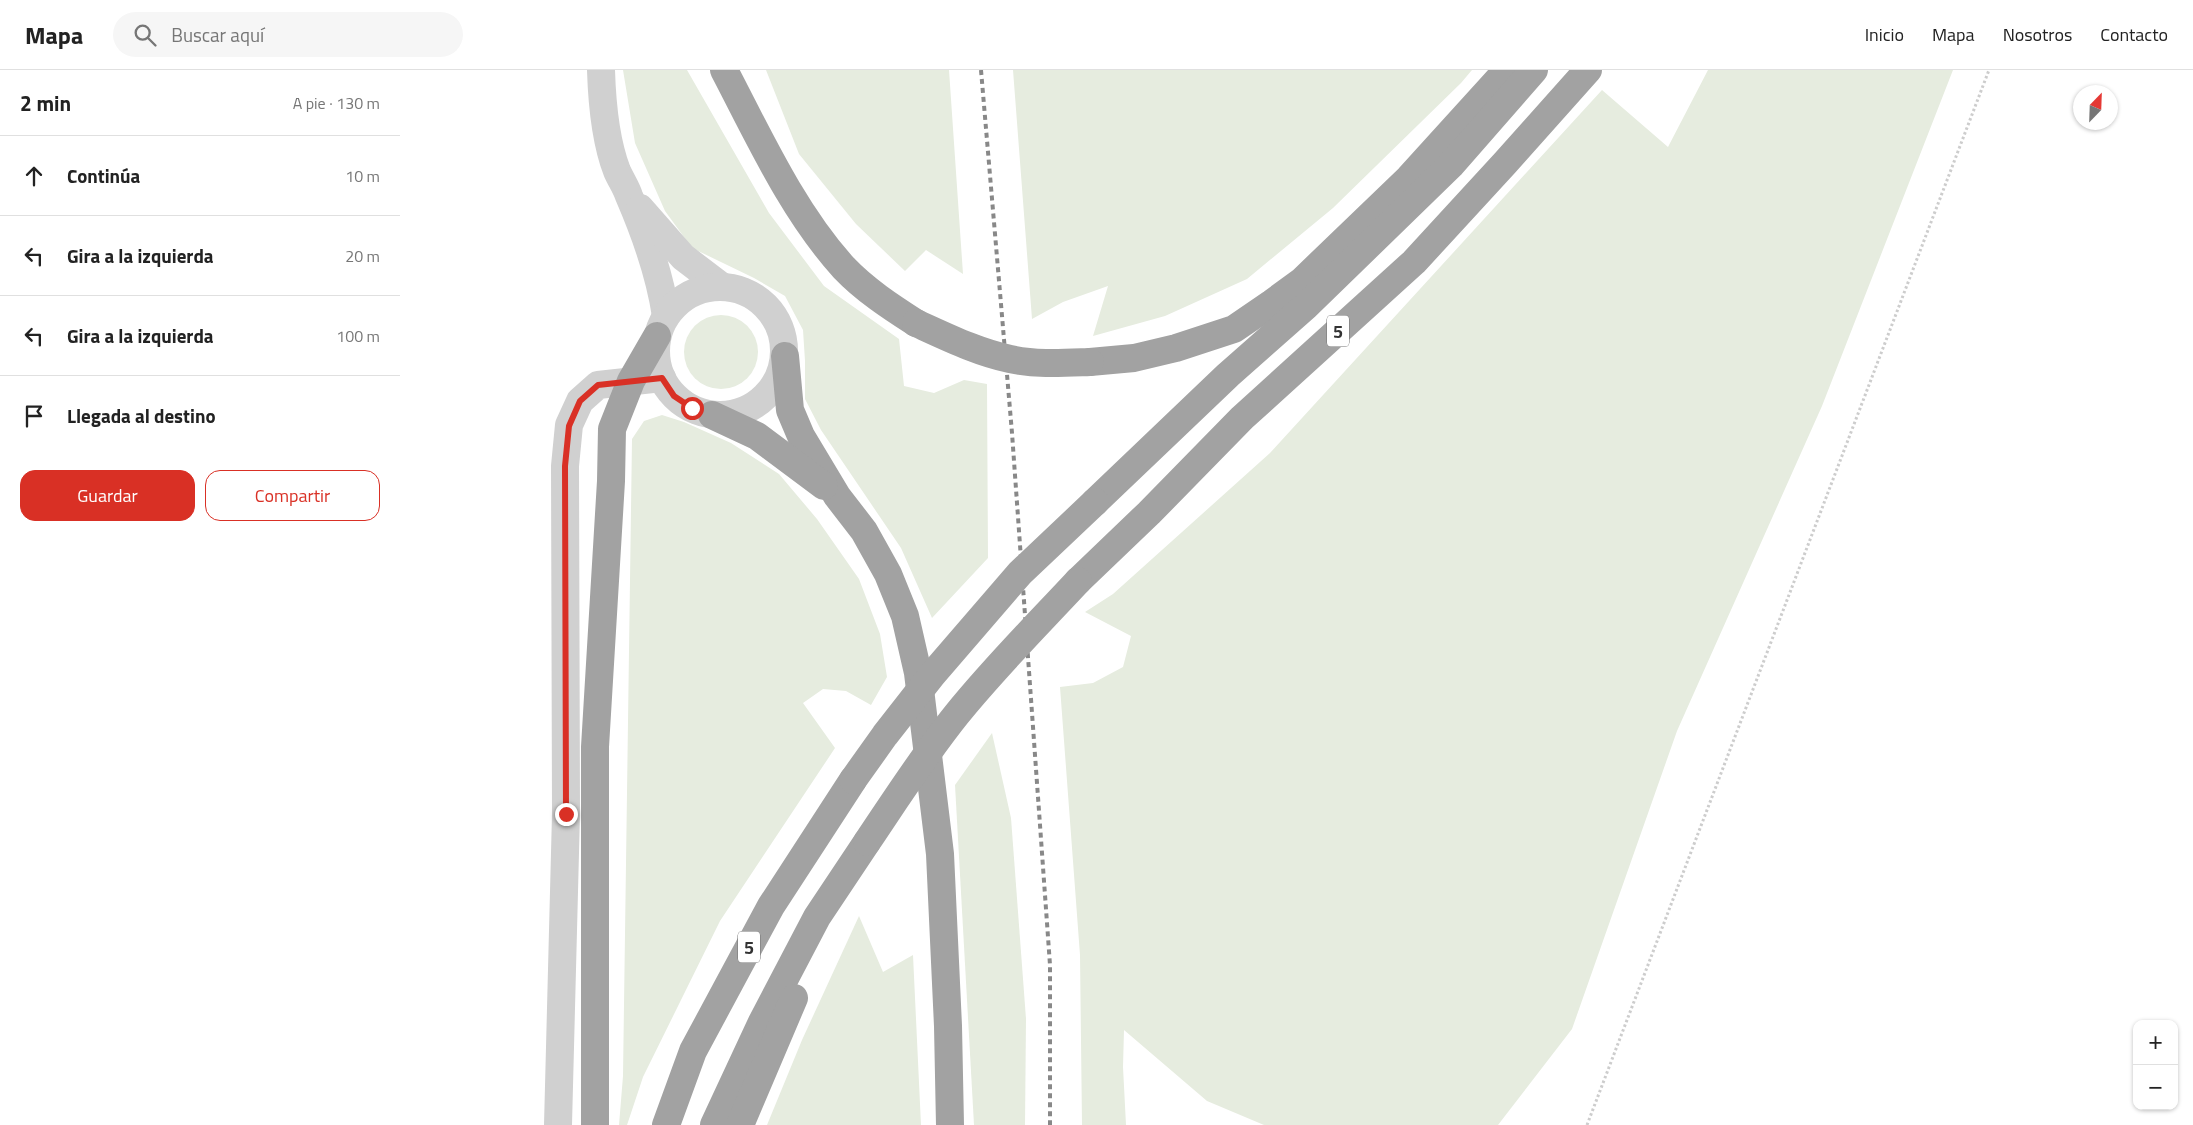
<!DOCTYPE html>
<html lang="es">
<head>
<meta charset="utf-8">
<style>
  :root { --surface:#fff; --page:#f6f6f6; --text:#222; --muted:#767676; --line:#e0e0e0; --accent:#d93025 }
  body { margin:0; font-family:"Titillium Web",sans-serif; background:var(--page); color:var(--text) }
  .controls { position:absolute; right:15px; bottom:15px; display:grid; overflow:hidden; border-radius:10px; box-shadow:0 1px 4px #0004 }
  .controls button { width:45px; height:45px; display:grid; place-items:center; padding:0; border:0; border-bottom:1px solid var(--line); background:var(--surface); color:var(--text); font:25px sans-serif }
  .compass { position:absolute; left:1673px; top:15px; width:45px; height:45px; border-radius:50%; background:var(--surface); box-shadow:0 1px 4px #0004; rotate:23deg }
  .stop { position:absolute; width:15px; height:15px; margin:-11px; border:4px solid #d93025; border-radius:50%; background:#fff }
  .stop.end { background:#d93025; border-color:#fff; box-shadow:0 1px 5px #0008 }
  .list { margin:0; padding:0; list-style:none }
  h2 { display:flex; justify-content:space-between; align-items:center; height:65px; margin:0; padding:0 20px; font-size:21px }
  h2 small { font-size:16px; font-weight:400; color:var(--muted) }
  .list li { display:grid; grid-template-columns:32px 1fr auto; gap:15px; align-items:center; box-sizing:border-box; height:80px; padding:0 20px; border-top:1px solid var(--line) }
  .list b { display:block; font-size:19px; white-space:nowrap }
  .list em { font-size:16px; font-style:normal; color:var(--muted) }
  .actions { display:flex; gap:10px; padding:15px 20px }
  .actions a { flex:1; padding:11px 0; border:1px solid var(--accent); border-radius:15px; text-align:center; font-size:18px; color:var(--accent) }
  .actions .main { background:var(--accent); color:#fff }
  .icon { flex:none; width:28px; height:28px; fill:none; stroke:currentColor; stroke-width:2; stroke-linecap:round; stroke-linejoin:round }
  .map { position:relative; flex:none; width:1793px; height:1055px; overflow:hidden }
  header { display:flex; align-items:center; gap:30px; box-sizing:border-box; height:70px; padding:0 25px; background:var(--surface); border-bottom:1px solid var(--line) }
  header strong { font-size:24px }
  nav { display:flex; gap:28px; margin-inline-start:auto; font-size:18px }
  .search { width:350px; height:45px; background:var(--page); display:flex; align-items:center; gap:12px; box-sizing:border-box; padding:0 18px; border-radius:28px; color:var(--muted); font-size:19px }
  main { display:flex }
  aside { flex:1; background:var(--surface) }
  .map>svg:first-child { display:block }
</style>
</head>
<body>
<header>
<strong>Mapa</strong>
<div class="search"><svg class="icon" aria-label="search" viewBox="0 0 24 24"><circle cx="10" cy="10" r="6"/><path d="M15 15l6 6"/></svg>Buscar aquí</div>
<nav><a>Inicio</a><a>Mapa</a><a>Nosotros</a><a>Contacto</a></nav>
</header>
<main>
<aside>
<h2>2 min<small>A pie · 130 m</small></h2>
<ul class="list">
<li><svg class="icon" aria-label="ahead" viewBox="0 0 24 24"><path d="M12 20V5M6 11l6-6 6 6"/></svg><div><b>Continúa</b></div><em>10 m</em></li>
<li><svg class="icon" aria-label="left" viewBox="0 0 24 24"><path d="M17 20v-9H6M10 6l-5 5 5 5"/></svg><div><b>Gira a la izquierda</b></div><em>20 m</em></li>
<li><svg class="icon" aria-label="left" viewBox="0 0 24 24"><path d="M17 20v-9H6M10 6l-5 5 5 5"/></svg><div><b>Gira a la izquierda</b></div><em>100 m</em></li>
<li><svg class="icon" aria-label="arrive" viewBox="0 0 24 24"><path d="M6 21V4h12l-3 4 3 4H6"/></svg><div><b>Llegada al destino</b></div></li>
</ul>
<div class="actions"><a class="main">Guardar</a><a>Compartir</a></div>
</aside>
<div class="map">
<svg width="1793" height="1055" viewBox="0 0 1793 1055">
  <rect width="100%" height="100%" fill="#fff"/>
  <!-- green -->
  <g fill="#e6ecdf">
    <path d="M223,0H287L369,143L424,216L499,269L504,316L534,323L564,310L587,314L588,488L532,548L501,478L421,360L405,329V291L403,260L385,226L354,208L292,178L265,141L235,73Z"/>
    <path d="M366,0H549L563,204L526,180L505,201L456,154L399,84Z"/>
    <path d="M613,0H1072L1061,13L933,138L847,209L765,246L693,266L708,216L663,232L632,249Z"/>
    <path d="M1308,0H1553L1422,336L1277,661L1172,959L1098,1055H864L807,1031L724,960L723,997L726,1055H682L680,885L660,617L693,613L723,597L731,566L685,542L713,524L870,383L1202,20L1268,77Z"/>
    <circle cx="321" cy="282" r="37"/>
    <path d="M262,345L284,352L331,373L379,404L417,449L459,509L480,564L487,607L471,635L446,621L423,619L403,633L435,678L320,851L243,1007L227,1055H219L223,1006L232,369L244,351Z"/>
    <path d="M592,663L611,748L626,949L625,1055H574L555,715Z"/>
    <path d="M459,846L483,902L513,885L521,1055H367L402,970Z"/>
  </g>
  <g fill="none" stroke-linecap="round" stroke-linejoin="round">
    <!-- path -->
    <path stroke="#cdcdcd" stroke-width="3" stroke-dasharray="2.5 2.5" stroke-linecap="butt" d="M1187,1055L1589,0"/>
    <!-- minor -->
    <path stroke="#d0d0d0" stroke-width="28" d="M158,1055L166,744L165,396L169,355L180,331L198,315L262,308"/>
    <!-- tertiary -->
    <g stroke="#d0d0d0" stroke-width="28">
      <path d="M201,0C202,33 205,70 217,101C221,110 226,117 229,126C245,163 260,205 266,246"/>
      <path d="M240,138L283,187L321,216"/>
      <circle cx="320" cy="281" r="64"/>
    </g>
    <!-- trunk -->
    <g stroke="#a2a2a2" stroke-width="28">
      <path d="M324,0C359,67 393,142 444,198C465,220 491,237 516,253"/>
      <path d="M385,286L390,340L401,366L437,426L464,461L488,504L505,546L518,603L540,784L548,956L550,1055"/>
      <path d="M690,292L734,288L776,278L834,259L872,233L902,211L1009,108L1107,0"/>
      <path d="M312,345L357,366L424,416"/>
      <path d="M695,432L828,305L906,236L1051,95L1134,0"/>
      <path d="M678,511L749,443L842,348L1014,192L1105,93L1188,0"/>
      <path d="M195,1055V677L211,411L212,359L231,311L257,266"/>
      <path d="M266,1055L293,981L371,836L453,710"/>
      <path d="M314,1055L362,952L417,847L467,772"/>
      <path d="M340,1055L394,928"/>
    </g>
    <!-- rail -->
    <path stroke="#888" stroke-width="4" stroke-dasharray="5 4" stroke-linecap="butt" d="M581,0L612,363L650,895V1055"/>
    <!-- trunk-bridge -->
    <g stroke="#a2a2a2" stroke-width="28">
      <path d="M516,253C547,267 577,282 610,289C636,295 664,293 690,292"/>
      <path d="M453,710L485,665L532,605L620,503L695,432"/>
      <path d="M467,772C496,729 524,685 557,644C594,598 637,555 678,511"/>
    </g>
  </g>
  <g fill="none" stroke-linecap="round" stroke-linejoin="round">
    <!-- route -->
    <path stroke="#d93025" stroke-width="6" d="M166,744L165,396L169,356L180,331L198,315L262,308L274,326L292,338"/>
  </g>
  <g text-anchor="middle" dominant-baseline="central" stroke-width="5" stroke-linejoin="round" paint-order="stroke">
    <!-- shield labels -->
    <g fill="#fff" stroke="#707070" stroke-width="1">
      <rect x="927" y="245.5" width="22" height="31" rx="4"/>
      <rect x="338" y="861.5" width="22" height="31" rx="4"/>
    </g>
    <g font-size="18" font-weight="bold" fill="#333">
      <text x="938" y="261">5</text>
      <text x="349" y="877">5</text>
    </g>
  </g>
</svg>
<div class="controls">
<button>+</button>
<button>−</button>
</div>
<svg class="compass" viewBox="-18 -18 36 36"><path d="M0-13l5 13h-10z" fill="#e53935"/><path d="M0 13l5-13h-10z" fill="#767676"/></svg>
<div class="stop" style="left:292px;top:338px"></div>
<div class="stop end" style="left:166px;top:744px"></div>
</div>
</main>
</body>
</html>
